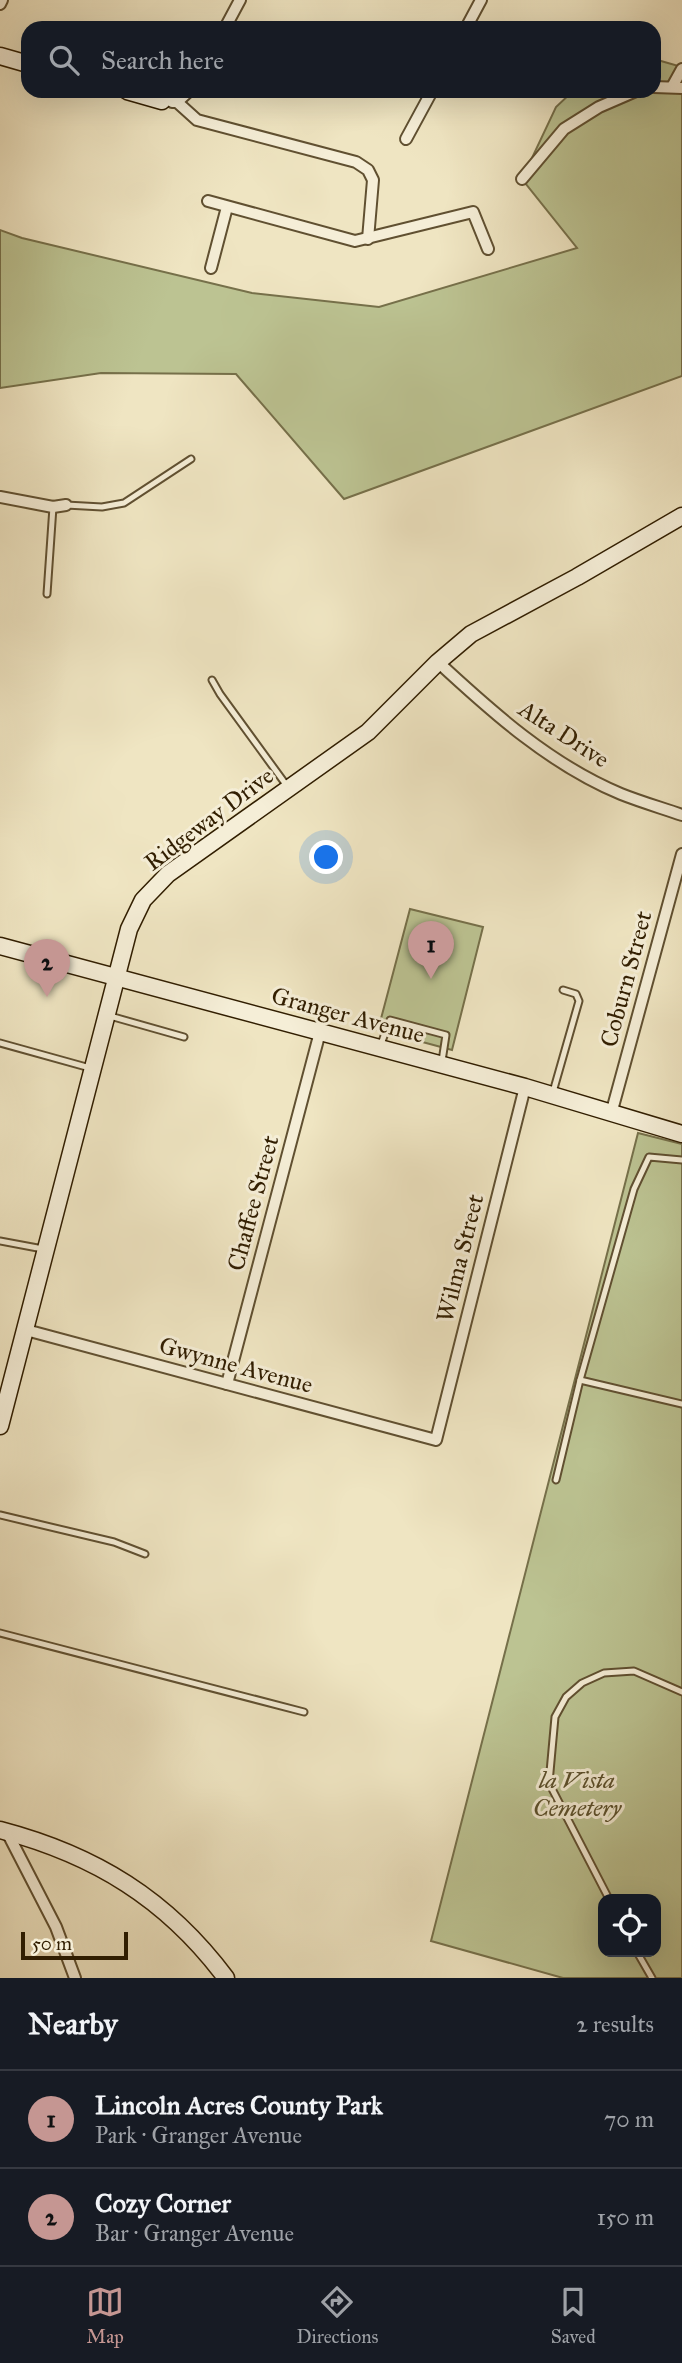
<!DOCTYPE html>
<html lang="en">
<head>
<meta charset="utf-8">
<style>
  :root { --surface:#171b24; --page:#242831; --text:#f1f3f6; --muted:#9ea1a6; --line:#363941; --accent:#c59692 }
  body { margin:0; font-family:"IM FELL Great Primer",serif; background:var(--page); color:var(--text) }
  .controls { position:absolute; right:21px; bottom:21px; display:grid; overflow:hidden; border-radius:14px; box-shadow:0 7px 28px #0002 }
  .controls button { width:63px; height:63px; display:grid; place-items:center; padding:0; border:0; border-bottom:2px solid var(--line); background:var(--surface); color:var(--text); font:35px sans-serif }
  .scale { position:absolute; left:21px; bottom:18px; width:107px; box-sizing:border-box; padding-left:7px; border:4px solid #311e01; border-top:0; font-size:19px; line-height:24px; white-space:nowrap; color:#311e01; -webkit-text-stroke:5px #f5eed7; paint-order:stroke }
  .you { position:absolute; left:327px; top:858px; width:24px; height:24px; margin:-18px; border:5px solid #fff; border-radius:50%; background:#1a73e8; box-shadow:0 0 0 10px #1a73e833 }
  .badge { display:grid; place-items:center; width:46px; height:46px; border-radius:50%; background:var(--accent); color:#111; font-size:23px; font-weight:700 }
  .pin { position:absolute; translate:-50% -58px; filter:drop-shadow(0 2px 4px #0008) }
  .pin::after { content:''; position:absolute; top:37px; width:24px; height:21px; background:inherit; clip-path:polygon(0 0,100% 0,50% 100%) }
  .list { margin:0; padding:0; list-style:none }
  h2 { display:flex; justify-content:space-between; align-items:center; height:91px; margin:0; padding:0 28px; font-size:30px }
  h2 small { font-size:23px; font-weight:400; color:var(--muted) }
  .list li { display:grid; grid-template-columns:46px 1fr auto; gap:21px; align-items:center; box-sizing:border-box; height:98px; padding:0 28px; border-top:2px solid var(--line) }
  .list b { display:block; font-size:26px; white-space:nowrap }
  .list p { margin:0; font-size:23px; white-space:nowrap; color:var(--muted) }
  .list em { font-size:23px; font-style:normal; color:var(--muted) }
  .icon { flex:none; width:38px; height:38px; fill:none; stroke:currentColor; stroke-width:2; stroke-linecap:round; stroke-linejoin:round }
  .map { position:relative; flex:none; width:682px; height:1978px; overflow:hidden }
  .search { position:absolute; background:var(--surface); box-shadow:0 7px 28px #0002; left:21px; right:21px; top:21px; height:77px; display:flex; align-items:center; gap:18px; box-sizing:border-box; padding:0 24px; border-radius:21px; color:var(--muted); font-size:26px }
  .sheet { height:287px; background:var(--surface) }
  nav { display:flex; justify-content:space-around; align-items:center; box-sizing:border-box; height:98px; border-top:2px solid var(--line); background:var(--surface); font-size:19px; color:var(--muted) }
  nav a { display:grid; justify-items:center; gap:4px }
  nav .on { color:var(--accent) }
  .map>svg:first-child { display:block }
</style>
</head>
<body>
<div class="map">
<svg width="682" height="1978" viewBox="0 0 682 1978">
  <rect width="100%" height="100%" fill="#efe5c2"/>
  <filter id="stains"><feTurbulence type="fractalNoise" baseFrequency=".00286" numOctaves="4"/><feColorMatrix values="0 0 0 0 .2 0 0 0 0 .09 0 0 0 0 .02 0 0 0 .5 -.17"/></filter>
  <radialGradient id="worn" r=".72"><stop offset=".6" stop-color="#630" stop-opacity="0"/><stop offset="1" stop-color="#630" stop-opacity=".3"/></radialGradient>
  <!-- green -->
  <g fill="#bcc392" stroke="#76704a" stroke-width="2" fill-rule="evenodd">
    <path d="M654,59L682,67V376L344,499L236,374L101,373L0,388V230L22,238L252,293L379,307L577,248L522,179L556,107L573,91H654Z"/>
    <path d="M410,909L483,927L452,1050L378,1030Z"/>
    <path d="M638,1133L682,1144V1978H563L431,1941ZM603,1899H656V1952H603Z"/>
  </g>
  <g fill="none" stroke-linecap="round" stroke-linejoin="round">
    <defs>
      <g id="lane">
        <path d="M66,505L102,507L124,503L191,459"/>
        <path d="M47,594L53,507"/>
        <path d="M212,680L220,694L287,786"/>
        <path d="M110,1016L184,1037"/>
        <path d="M0,1043L90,1068"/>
        <path d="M381,1044L390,1020L446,1035L442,1061"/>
        <path d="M553,1092L579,1001L576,994L563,990"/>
        <path d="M0,1241L43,1249"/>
        <path d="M580,1380L682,1404"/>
        <path d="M556,1480L580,1380L634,1189L649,1157L682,1160"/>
        <path d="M0,1515L114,1542L145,1554"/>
        <path d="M0,1633L304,1712"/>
        <path d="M609,1899L549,1783L555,1717L566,1697L582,1683L604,1673L634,1671L682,1692"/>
        <path d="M637,1952L652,1978"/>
      </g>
      <g id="street">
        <path d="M0,4L2,0"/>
        <path d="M225,28L240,0"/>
        <path d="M466,28L481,0"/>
        <path d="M654,87L682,88"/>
        <path d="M672,87L682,69"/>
        <path d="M172,102H177L189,91"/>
        <path d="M177,102L197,120L356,162L368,170L373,180L368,239"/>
        <path d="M406,139L432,91"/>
        <path d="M522,179L564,129L599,107L636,91"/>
        <path d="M208,201L355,241L473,212L488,249"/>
        <path d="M211,268L227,207"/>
        <path d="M0,497L53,507L66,505"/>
        <path d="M438,662C493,713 551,765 621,794C641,802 662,808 682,815"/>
        <path d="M611,1114L682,854"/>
        <path d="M26,1330L436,1440L525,1087"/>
        <path d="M227,1384L320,1032"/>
        <path d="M7,1832L56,1927L75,1978"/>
      </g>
      <g id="secondary">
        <path d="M0,56L28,64"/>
        <path d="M127,91L162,101"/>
        <path d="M0,946L525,1087L682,1134"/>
        <path d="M0,1426L129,929L143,900L168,874L368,732L438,662L471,634L577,577L682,516"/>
        <path d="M0,1830C95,1855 167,1899 226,1978"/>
      </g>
    </defs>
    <!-- lane casing -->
    <use href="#lane" stroke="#605031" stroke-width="9"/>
    <!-- street casing -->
    <use href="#street" stroke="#605031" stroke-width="14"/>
    <!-- secondary casing -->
    <use href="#secondary" stroke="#311e01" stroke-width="19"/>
    <!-- lane -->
    <use href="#lane" stroke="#f5eed7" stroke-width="5"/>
    <!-- street -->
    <use href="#street" stroke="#f5eed7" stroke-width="10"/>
    <!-- secondary -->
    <use href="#secondary" stroke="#f5eed7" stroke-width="16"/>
  </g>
  <g text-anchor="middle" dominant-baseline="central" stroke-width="6" stroke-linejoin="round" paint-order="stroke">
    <!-- street labels -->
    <g font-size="24" fill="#311e01" stroke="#f5eed7">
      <text transform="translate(564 734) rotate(33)">Alta Drive</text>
      <text transform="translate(209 819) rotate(-37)">Ridgeway Drive</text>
      <text transform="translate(626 979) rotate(-75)">Coburn Street</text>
      <text transform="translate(348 1015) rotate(15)">Granger Avenue</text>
      <text transform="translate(253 1203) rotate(-75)">Chaffee Street</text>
      <text transform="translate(460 1258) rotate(-76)">Wilma Street</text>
      <text transform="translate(236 1365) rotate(15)">Gwynne Avenue</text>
    </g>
    <!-- park labels -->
    <g font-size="24" font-style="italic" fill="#5b502c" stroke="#f5eed7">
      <text x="577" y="1780">la Vista<tspan x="577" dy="28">Cemetery</tspan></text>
    </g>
  </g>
  <rect width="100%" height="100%" filter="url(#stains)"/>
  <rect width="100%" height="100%" fill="url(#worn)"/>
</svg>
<div class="controls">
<button><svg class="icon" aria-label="locate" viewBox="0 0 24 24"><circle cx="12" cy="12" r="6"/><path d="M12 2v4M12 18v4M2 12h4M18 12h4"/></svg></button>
</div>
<div class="scale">50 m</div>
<div class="you"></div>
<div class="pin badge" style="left:431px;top:979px">1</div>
<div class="pin badge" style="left:47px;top:997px">2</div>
<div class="search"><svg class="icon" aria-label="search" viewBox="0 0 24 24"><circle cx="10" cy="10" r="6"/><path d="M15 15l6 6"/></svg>Search here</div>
</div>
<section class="sheet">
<h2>Nearby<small>2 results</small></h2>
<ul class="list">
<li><span class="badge">1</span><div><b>Lincoln Acres County Park</b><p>Park · Granger Avenue</p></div><em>70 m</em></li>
<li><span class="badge">2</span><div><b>Cozy Corner</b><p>Bar · Granger Avenue</p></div><em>150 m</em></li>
</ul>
</section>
<nav>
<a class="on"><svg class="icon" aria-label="map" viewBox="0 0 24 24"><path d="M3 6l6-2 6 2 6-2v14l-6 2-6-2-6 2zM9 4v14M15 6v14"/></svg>Map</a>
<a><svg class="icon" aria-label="directions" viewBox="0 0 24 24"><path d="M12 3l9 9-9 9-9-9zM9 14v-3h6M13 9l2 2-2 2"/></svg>Directions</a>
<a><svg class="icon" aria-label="saved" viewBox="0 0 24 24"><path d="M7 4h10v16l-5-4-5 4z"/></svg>Saved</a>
</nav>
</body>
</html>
